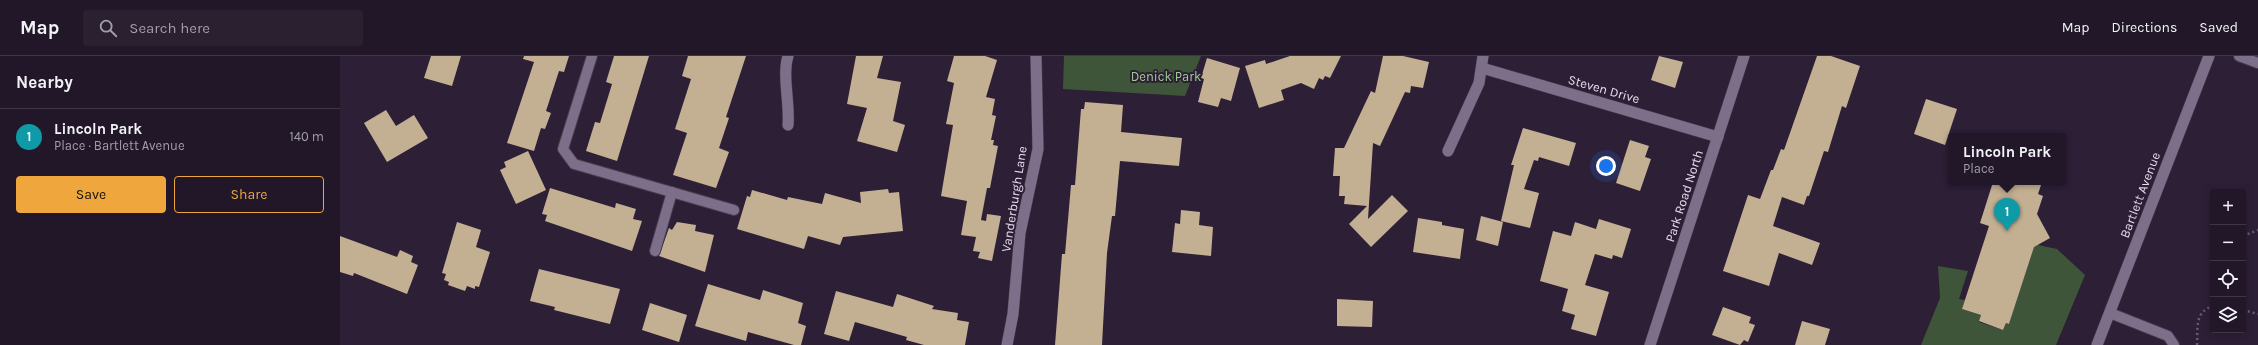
<!DOCTYPE html>
<html lang="en">
<head>
<meta charset="utf-8">
<style>
  :root { --surface:#221728; --page:#2a2030; --text:#f1f3f6; --muted:#a29fa8; --line:#3f3645; --accent:#efa73d }
  body { margin:0; font-family:Karla,sans-serif; background:var(--page); color:var(--text) }
  .controls { position:absolute; right:12px; bottom:12px; display:grid; overflow:hidden; border-radius:4px; box-shadow:0 2px 10px #0003 }
  .controls button { width:36px; height:36px; display:grid; place-items:center; padding:0; border:0; border-bottom:1px solid var(--line); background:var(--surface); color:var(--text); font:20px sans-serif }
  .you { position:absolute; left:1266px; top:110px; width:14px; height:14px; margin:-10px; border:3px solid #fff; border-radius:50%; background:#1a73e8; box-shadow:0 0 0 6px #1a73e833 }
  .badge { display:grid; place-items:center; width:26px; height:26px; border-radius:50%; background:var(--accent); color:#fff; font-size:13px; font-weight:700 }
  .pin { position:absolute; translate:-50% -33px; filter:drop-shadow(0 1px 2px #0008) }
  .pin::after { content:''; position:absolute; top:21px; width:14px; height:12px; background:inherit; clip-path:polygon(0 0,100% 0,50% 100%) }
  .popup { position:absolute; left:1608px; top:77px; width:118px; height:52px; box-sizing:border-box; display:grid; place-content:center; border-radius:4px; background:var(--surface); filter:drop-shadow(0 1px 3px #0005); font-size:13px; white-space:nowrap; color:var(--muted) }
  .popup b { font-size:15px; color:var(--text) }
  .popup::after { content:''; position:absolute; left:50%; top:100%; margin-left:-8px; border:8px solid transparent; border-top-color:var(--surface) }
  .list { margin:0; padding:0; list-style:none }
  h2 { display:flex; justify-content:space-between; align-items:center; height:52px; margin:0; padding:0 16px; font-size:17px }
  h2 small { font-size:13px; font-weight:400; color:var(--muted) }
  .list li { display:grid; grid-template-columns:26px 1fr auto; gap:12px; align-items:center; box-sizing:border-box; height:56px; padding:0 16px; border-top:1px solid var(--line) }
  .list b { display:block; font-size:15px; white-space:nowrap }
  .list p { margin:0; font-size:13px; white-space:nowrap; color:var(--muted) }
  .list em { font-size:13px; font-style:normal; color:var(--muted) }
  .actions { display:flex; gap:8px; padding:12px 16px }
  .actions a { flex:1; padding:9px 0; border:1px solid var(--accent); border-radius:4px; text-align:center; font-size:14px; color:var(--accent) }
  .actions .main { background:var(--accent); color:#111 }
  .icon { flex:none; width:22px; height:22px; fill:none; stroke:currentColor; stroke-width:2; stroke-linecap:round; stroke-linejoin:round }
  .map { position:relative; flex:none; width:1918px; height:289px; overflow:hidden }
  header { display:flex; align-items:center; gap:24px; box-sizing:border-box; height:56px; padding:0 20px; background:var(--surface); border-bottom:1px solid var(--line) }
  header strong { font-size:19px }
  nav { display:flex; gap:22px; margin-inline-start:auto; font-size:14px }
  .search { width:280px; height:36px; background:var(--page); display:flex; align-items:center; gap:10px; box-sizing:border-box; padding:0 14px; border-radius:4px; color:var(--muted); font-size:15px }
  main { display:flex }
  aside { flex:1; background:var(--surface) }
  .map>svg:first-child { display:block }
</style>
</head>
<body>
<header>
<strong>Map</strong>
<div class="search"><svg class="icon" aria-label="search" viewBox="0 0 24 24"><circle cx="10" cy="10" r="6"/><path d="M15 15l6 6"/></svg>Search here</div>
<nav><a>Map</a><a>Directions</a><a>Saved</a></nav>
</header>
<main>
<aside>
<h2>Nearby<small></small></h2>
<ul class="list">
<li><span class="badge" style="background:#0f9aa8">1</span><div><b>Lincoln Park</b><p>Place · Bartlett Avenue</p></div><em>140 m</em></li>
</ul>
<div class="actions"><a class="main">Save</a><a>Share</a></div>
</aside>
<div class="map">
<svg width="1918" height="289" viewBox="0 0 1918 289">
  <rect width="100%" height="100%" fill="#2d1f36"/>
  <!-- green -->
  <g fill="#3e5539">
    <path d="M724,0H861L845,40L723,33Z"/>
    <path d="M1698,186V189L1717,193L1745,219L1716,289H1581L1600,242L1598,210L1628,215L1619,243L1625,244L1622,253L1641,259L1639,266L1663,274L1666,267L1669,268L1695,187Z"/>
  </g>
  <!-- building -->
  <g fill="#c3b093">
    <path d="M91,0H121L112,30L84,22Z"/>
    <path d="M184,0H229L224,16L219,15L206,55L211,57L205,73L201,72L194,95L167,87L194,6L183,3Z"/>
    <path d="M274,0H309L277,105L246,95L255,66L260,67L272,28L266,26Z"/>
    <path d="M348,0H406L386,61L389,62L379,92L389,96L376,132L333,119L347,77L335,73L351,23L342,20Z"/>
    <path d="M516,0H543L537,22L561,26L553,65L565,69L557,96L517,85L527,52L507,48Z"/>
    <path d="M614,0H645L657,4L646,41L655,43L652,59L656,60L651,84H654L653,89L658,90L650,132H647L641,164L646,165L647,158L661,160L652,205L638,202L640,196L633,195L636,181L621,179L627,145L601,140L613,69L606,68L614,27L607,25Z"/>
    <path d="M950,0H1001L990,22L985,20L983,24L979,22L974,33L961,27L941,34L944,44L919,52L905,10L925,4L926,8Z"/>
    <path d="M1043,0H1063L1089,6L1083,32L1071,30L1070,37L1065,36L1040,90L1033,87L1028,163L1052,139L1068,155L1031,191L1009,168L1027,150L1004,148L1005,140H999L1000,120H993L995,92H1004L1031,35L1035,37Z"/>
    <path d="M1319,0L1343,6L1335,32L1311,24Z"/>
    <path d="M1477,0H1491L1520,10L1506,52L1502,50L1488,96L1484,95L1469,140H1467L1464,149L1442,141L1433,170L1480,187L1472,209L1439,197L1429,230L1383,215L1408,139L1420,143L1431,114H1433L1441,93L1444,94Z"/>
    <path d="M867,2L900,12L891,45L881,42L878,51L858,46L864,23L861,22Z"/>
    <path d="M1586,43L1617,53L1605,89L1574,78Z"/>
    <path d="M745,46L783,49L781,76L842,82L839,110L780,105L775,160H772L767,197L762,289H715L722,198H725L731,129H735L741,53H744Z"/>
    <path d="M46,54L56,70L74,59L88,82L47,106L24,67Z"/>
    <path d="M1183,72L1236,87L1229,110L1199,101L1198,105L1194,104L1184,133L1199,137L1190,172L1161,165L1174,109H1171Z"/>
    <path d="M1290,84L1309,90L1305,101L1311,103L1300,135L1276,127Z"/>
    <path d="M188,95L206,134L176,148L160,114L166,111L164,106Z"/>
    <path d="M1653,126H1702L1698,138L1703,140L1697,158L1710,182L1694,191L1669,268L1666,267L1663,274L1639,265L1641,259L1622,253L1649,170L1640,167Z"/>
    <path d="M210,132L275,152L276,147L296,153L293,163L302,165L292,195L205,165L207,159L202,158Z"/>
    <path d="M548,133L549,137L559,136L563,175L503,181L500,189L468,180L464,193L397,173L407,140L410,141L412,134L447,144L448,141L482,148L485,137L521,147L520,136Z"/>
    <path d="M841,154L860,156L859,169L873,171L871,200L832,196L835,167L840,168Z"/>
    <path d="M1141,160L1163,166L1158,190L1136,184Z"/>
    <path d="M1078,162L1102,166V169L1124,173L1120,203L1073,196Z"/>
    <path d="M1259,163L1291,173L1282,202L1273,199L1272,203L1255,198L1245,229L1269,236L1256,280L1231,273L1235,259L1222,255L1228,233L1200,225L1213,175L1231,180L1235,166L1256,173Z"/>
    <path d="M117,166L141,174L136,191L150,196L139,231L135,230V233L127,230L125,235L108,229L109,226L104,224L106,218L102,217Z"/>
    <path d="M337,166L356,169L355,175L374,179L365,216L319,200L329,172L332,174Z"/>
    <path d="M0,180L57,201L60,194L73,200L71,206L78,209L67,238L14,217L13,220L0,216Z"/>
    <path d="M199,213L280,233L270,268L214,254L215,251L190,245Z"/>
    <path d="M368,228L420,244L423,234L463,247L458,267L466,270L461,289H454L408,276L406,285L355,270Z"/>
    <path d="M496,235L553,251L557,238L594,250L592,253L618,257L617,264L629,266L625,289H584L566,284L567,281L515,266L509,285L484,278Z"/>
    <path d="M997,243L1033,245L1032,271L997,270Z"/>
    <path d="M310,247L347,259L339,286L302,274Z"/>
    <path d="M1383,251L1411,261L1409,267L1415,269L1408,286L1404,284L1400,289L1372,279Z"/>
    <path d="M1462,265L1490,273L1485,289H1455Z"/>
  </g>
  <g fill="none" stroke-linecap="round" stroke-linejoin="round">
    <defs>
      <g id="service">
        <path d="M252,0L223,93L234,108L394,154"/>
        <path d="M1899,0L1918,7"/>
        <path d="M315,195L332,136"/>
        <path d="M1770,257L1828,280L1834,289"/>
      </g>
      <g id="minor">
        <path d="M448,0C442,19 450,48 448,69"/>
        <path d="M1142,12L1378,81"/>
        <path d="M1108,95L1139,27L1143,0"/>
        <path d="M667,289L673,258L680,177L698,93L696,0"/>
        <path d="M1310,289L1404,0"/>
      </g>
      <path id="secondary" d="M1757,289L1869,0"/>
    </defs>
    <!-- service casing -->
    <use href="#service" stroke="#473b4f" stroke-width="12"/>
    <!-- minor casing -->
    <use href="#minor" stroke="#473b4f" stroke-width="12"/>
    <!-- secondary casing -->
    <use href="#secondary" stroke="#473b4f" stroke-width="12"/>
    <!-- path -->
    <g stroke="#6a5d72" stroke-width="2.5" stroke-dasharray="2 3" stroke-linecap="butt">
      <path d="M1903,180L1918,174"/>
      <path d="M1873,231V233"/>
      <path d="M1903,254L1918,258"/>
      <path d="M1857,289C1858,272 1854,256 1873,250"/>
    </g>
    <!-- service -->
    <use href="#service" stroke="#7d6e89" stroke-width="10"/>
    <!-- minor -->
    <use href="#minor" stroke="#7d6e89" stroke-width="11"/>
    <!-- secondary -->
    <use href="#secondary" stroke="#7d6e89" stroke-width="11"/>
  </g>
  <g text-anchor="middle" dominant-baseline="central" stroke-width="4" stroke-linejoin="round" paint-order="stroke">
    <!-- park labels -->
    <g font-size="13" fill="#9bcf8f" stroke="#2d1f36">
      <text x="826" y="20">Denick Park</text>
    </g>
    <!-- street labels -->
    <g font-size="13" fill="#e6dded" stroke="#2d1f36">
      <text transform="translate(1264 33) rotate(16)">Steven Drive</text>
      <text transform="translate(1800 139) rotate(-69)">Bartlett Avenue</text>
      <text transform="translate(1344 140) rotate(-72)">Park Road North</text>
      <text transform="translate(674 143) rotate(-81)">Vanderburgh Lane</text>
    </g>
  </g>
</svg>
<div class="controls">
<button>+</button>
<button>−</button>
<button><svg class="icon" aria-label="locate" viewBox="0 0 24 24"><circle cx="12" cy="12" r="6"/><path d="M12 2v4M12 18v4M2 12h4M18 12h4"/></svg></button>
<button><svg class="icon" aria-label="layers" viewBox="0 0 24 24"><path d="M12 4l9 5-9 5-9-5zM3 14l9 5 9-5"/></svg></button>
</div>
<div class="you"></div>
<div class="pin badge" style="left:1667px;top:175px;background:#0f9aa8">1</div>
<div class="popup"><b>Lincoln Park</b>Place</div>
</div>
</main>
</body>
</html>
